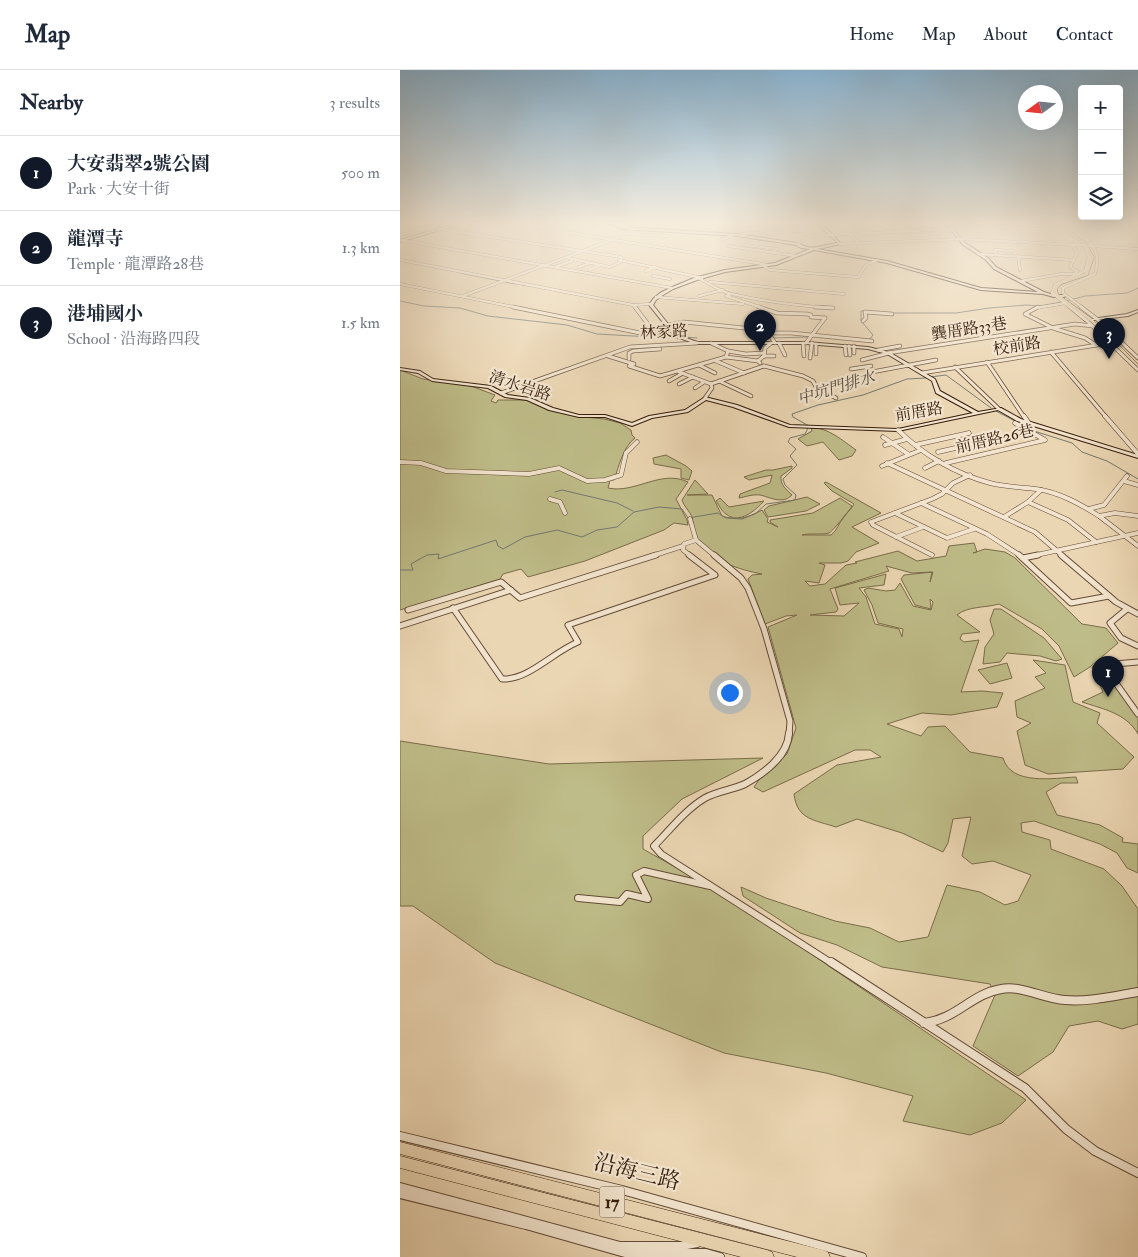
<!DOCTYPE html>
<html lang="en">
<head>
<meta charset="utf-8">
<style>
  :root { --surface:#fff; --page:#f2f2f3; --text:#1f2937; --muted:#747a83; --line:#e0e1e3; --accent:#111827 }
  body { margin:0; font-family:"IM FELL Double Pica","Noto Serif TC",serif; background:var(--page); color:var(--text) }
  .controls { position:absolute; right:15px; top:15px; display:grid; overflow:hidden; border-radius:5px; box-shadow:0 5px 20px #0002 }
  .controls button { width:45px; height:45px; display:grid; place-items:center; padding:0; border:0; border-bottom:1px solid var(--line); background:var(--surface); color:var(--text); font:25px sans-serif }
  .compass { position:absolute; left:618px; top:15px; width:45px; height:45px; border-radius:50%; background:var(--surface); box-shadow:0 5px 20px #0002; rotate:255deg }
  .you { position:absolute; left:329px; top:622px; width:18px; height:18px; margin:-12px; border:4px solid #fff; border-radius:50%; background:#1a73e8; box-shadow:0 0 0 8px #1a73e833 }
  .badge { display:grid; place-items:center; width:32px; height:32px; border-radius:50%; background:var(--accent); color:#fff; font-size:16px; font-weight:700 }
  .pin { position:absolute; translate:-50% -41px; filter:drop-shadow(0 1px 2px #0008) }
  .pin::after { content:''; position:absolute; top:26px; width:18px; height:15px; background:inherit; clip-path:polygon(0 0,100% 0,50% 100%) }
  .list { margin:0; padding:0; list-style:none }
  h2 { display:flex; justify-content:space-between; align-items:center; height:65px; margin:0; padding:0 20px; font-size:21px }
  h2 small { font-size:16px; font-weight:400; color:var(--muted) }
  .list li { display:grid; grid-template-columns:32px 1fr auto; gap:15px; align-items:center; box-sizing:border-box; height:75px; padding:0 20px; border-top:1px solid var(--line) }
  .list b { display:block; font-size:19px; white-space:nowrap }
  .list p { margin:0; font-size:16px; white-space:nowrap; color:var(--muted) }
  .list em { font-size:16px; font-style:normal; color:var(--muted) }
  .icon { flex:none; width:28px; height:28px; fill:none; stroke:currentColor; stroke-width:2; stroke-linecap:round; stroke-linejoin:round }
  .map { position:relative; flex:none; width:738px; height:1187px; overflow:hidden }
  header { display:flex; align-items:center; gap:30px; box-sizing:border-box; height:70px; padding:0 25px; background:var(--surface); border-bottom:1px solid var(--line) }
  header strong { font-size:24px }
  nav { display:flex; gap:28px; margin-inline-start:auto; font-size:18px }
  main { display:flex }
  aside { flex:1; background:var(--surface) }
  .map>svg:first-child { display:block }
</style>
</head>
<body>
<header>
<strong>Map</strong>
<nav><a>Home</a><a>Map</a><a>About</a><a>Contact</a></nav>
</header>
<main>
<aside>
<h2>Nearby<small>3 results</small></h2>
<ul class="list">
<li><span class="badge">1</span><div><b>大安翡翠2號公園</b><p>Park · 大安十街</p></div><em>500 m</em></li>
<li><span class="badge">2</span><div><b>龍潭寺</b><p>Temple · 龍潭路28巷</p></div><em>1.3 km</em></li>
<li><span class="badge">3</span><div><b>港埔國小</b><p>School · 沿海路四段</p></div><em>1.5 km</em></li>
</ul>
</aside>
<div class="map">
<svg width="738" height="1187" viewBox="0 0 738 1187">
  <rect width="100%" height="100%" fill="#ebd6b3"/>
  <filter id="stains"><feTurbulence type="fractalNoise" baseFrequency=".004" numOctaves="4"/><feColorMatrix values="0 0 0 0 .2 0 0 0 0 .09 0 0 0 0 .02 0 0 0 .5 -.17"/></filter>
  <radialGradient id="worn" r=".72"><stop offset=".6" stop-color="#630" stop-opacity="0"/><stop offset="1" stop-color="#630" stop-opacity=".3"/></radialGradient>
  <!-- green -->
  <g fill="#bebc88" stroke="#7a6c4a" fill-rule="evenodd">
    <path d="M0,300L23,309L71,316L95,325L91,331L96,333L98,330H129L175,346L204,349L220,353L231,360L232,365L235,368C223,377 219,396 214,410H210L208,418C235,424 261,399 288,412L276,429L287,450L288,455L274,453L264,460L185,491L128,507L121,499L103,504L100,509L0,540Z"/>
    <path d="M411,358C428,357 443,371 456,380L452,386L439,390L423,372L407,376L398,369L412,361Z"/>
    <path d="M266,385L286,396L292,401L289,410L281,408V399L254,394L253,388Z"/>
    <path d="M392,396V398L381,406C380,415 386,419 392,425C382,435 370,427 360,425C353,424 345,427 339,428L340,424L370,413L372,405L349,410L344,407L366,400H373Z"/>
    <path d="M295,410L308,424L287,425H312L322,446C338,451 347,448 362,440L368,449L367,452L378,457L370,452V450L413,443L440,428L452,436C450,440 432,462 429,463C421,465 409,463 402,465H431C437,460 437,457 441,451C444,445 451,440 454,434L432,421L424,413L426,412L481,443L452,457L479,473L456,482L448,491L441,493H419L425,495L419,513L405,511L410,516L425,514L446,495L457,493L455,492L498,481L517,491L546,486L549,476L574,473L577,482L573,483L585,479L605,482L615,488L682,554L706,558L718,573L690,597L674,607L659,576L642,559L599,534C585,538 568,536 557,545L580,562L562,564L560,569L564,572L579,570L561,622L582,621L603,623L597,637L551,645L522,643L487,654L521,666L528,657L545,656L570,682L603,688C611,716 654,708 676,707L678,713H661L646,722L657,745L700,755L723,768L722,772L738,774V803L727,798L717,783L700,774L634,751L621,753L622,762L650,770L651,779L704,799L722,816L738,839V954L722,959L698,951L669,956L653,982L618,1006L573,976L595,925L590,914L482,897L437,875L400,863L343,826L341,817L366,828L435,851L470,858L499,872L528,867L547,815L580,822L605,835L618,831L631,805L593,791L572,794L562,786L571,747L553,749L548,773L543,782L502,763L457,749L436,757C415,750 397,750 394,724L437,695L481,687L470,680H455L363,722L354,717L361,707L387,684L396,658L368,557L397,545L386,546L365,554L348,509L352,505L362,504C341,500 309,491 298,470C294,463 294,455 292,447C290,441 284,437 282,430ZM486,496L512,503L533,502L530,512L532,502L504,505L501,509L515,535L531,539L530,529L533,532L531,540L513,536L500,513L495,520L486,521L468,518L464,520L472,535L478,553L503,559L502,567L499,559L475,554L466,527L459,518L484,515L486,504L435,518L440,535L459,533L444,546L410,545L436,542L438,539L430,519L489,501Z"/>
    <path d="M407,427L420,434L406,441L368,447L364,440L369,436Z"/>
    <path d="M320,428L329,437L364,431C356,440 339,455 326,444C322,442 319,435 316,431Z"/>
    <path d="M594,539H601L644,568L662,589L656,591L640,586L607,583L600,592L583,594L585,577L594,564L590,550Z"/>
    <path d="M633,590L665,595L673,632L700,643L697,653L734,687L723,699L648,704L625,695L617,661L631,653L617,647L615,631L645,618L635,607L646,603Z"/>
    <path d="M698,592L738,647V664C726,643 703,639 682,632L703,622L692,597Z"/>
    <path d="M607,593L612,608L590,614L578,600Z"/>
    <path d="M0,671L149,694L363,688L282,729L243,766V779L323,824L626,1030L602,1053L570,1065L503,1051L513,1026L426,1003L324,983L95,893L13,836H0Z"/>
  </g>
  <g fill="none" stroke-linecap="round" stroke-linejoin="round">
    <!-- stream -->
    <g stroke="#737971" stroke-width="1">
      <path d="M60,203L100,211"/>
      <path d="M105,212L115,214"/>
      <path d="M122,215L130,216"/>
      <path d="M0,231L24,236L60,238L88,246L167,255L197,264L251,267"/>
      <path d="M666,231L685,226L727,223L738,218"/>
      <path d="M466,241H461V251L473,265L469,270"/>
      <path d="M492,243H556L589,238L626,235L639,236L662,232"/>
      <path d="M284,267L297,268"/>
      <path d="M373,268L409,267"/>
      <path d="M530,307L546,305L591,338"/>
      <path d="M596,341L634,361L672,373L682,382L707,391L738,409"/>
      <path d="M155,422L162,420L217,433L233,441"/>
      <path d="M0,500H13L11,494L27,485L39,484L38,489L96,470L98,476L103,479L125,467L157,460L182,467L197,460L217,457L234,442L259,437L282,439L288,448L318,443L326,448L342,449L355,444L366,434L395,430L396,425L385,415L383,409L397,395L390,386L396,379L388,372L390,368L405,364L409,356L393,347L392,344L418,335L463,325L507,309L526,308"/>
    </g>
    <defs>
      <g id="street-far5">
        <path d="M109,153L368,195"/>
        <path d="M322,153L324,158"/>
        <path d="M396,153L410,166L397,174"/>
        <path d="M436,153L460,173"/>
        <path d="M651,153L666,161"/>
        <path d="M661,153C683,166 704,174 695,204L663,218V223L683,238"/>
        <path d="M397,154L407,153"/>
        <path d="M217,156L298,153"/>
        <path d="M491,157L549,154L651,160"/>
        <path d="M138,158L150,153"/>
        <path d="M39,159L221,187V190"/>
        <path d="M479,159L491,158"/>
        <path d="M228,164L268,166"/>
        <path d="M0,165L42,153"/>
        <path d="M341,166L347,163L405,161"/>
        <path d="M410,166L552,159"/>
        <path d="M501,166L539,164L533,160"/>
        <path d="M0,170L272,218"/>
        <path d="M321,170L333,165"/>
        <path d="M619,172L620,158"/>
        <path d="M440,174L563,169L694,176"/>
        <path d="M672,174L677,183L670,197L677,201L675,204"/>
        <path d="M346,175L378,179L372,182"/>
        <path d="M328,176L396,186"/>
        <path d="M693,176L738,179"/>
        <path d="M578,184L674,190"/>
        <path d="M597,185L594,180L613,181"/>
        <path d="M618,186L620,200"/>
        <path d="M168,188L210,197L222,191"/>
        <path d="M0,190L233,235L251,234"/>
        <path d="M219,190L302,208"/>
        <path d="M362,195L370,200L458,207L466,195L477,190"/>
        <path d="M155,197L172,191"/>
        <path d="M179,197L190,193"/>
        <path d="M189,200L200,195"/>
        <path d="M246,201L255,197"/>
        <path d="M253,206L270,209"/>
        <path d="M300,209C310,214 321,222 332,224C366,232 398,236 433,238"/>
        <path d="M621,211L661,204H677"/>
        <path d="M310,212L444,224"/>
        <path d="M0,214L119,238"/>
        <path d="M331,224L326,226L363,238"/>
        <path d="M63,226L212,170L234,159"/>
        <path d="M299,226L323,220"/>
        <path d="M256,227L343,234"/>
        <path d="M233,235L236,238"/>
        <path d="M636,238L666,233"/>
        <path d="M671,238L652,223L655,215L685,201L689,187L684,175"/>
      </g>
      <g id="street-far4">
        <path d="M113,237L250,265L278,266"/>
        <path d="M235,237L257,266"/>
        <path d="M359,237L377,243L407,244L411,245V247L425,248"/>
        <path d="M415,237L433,238"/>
        <path d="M638,237L625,244L653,258L685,268L696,275"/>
        <path d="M670,237L686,250L738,300"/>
        <path d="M681,237L697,249L738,288"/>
        <path d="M463,251L466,248L465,242L492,244"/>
        <path d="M268,255L284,252L364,260L367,261L375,273"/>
        <path d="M367,263H391L472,271"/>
        <path d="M379,273L385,285"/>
        <path d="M403,273L404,286"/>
        <path d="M406,273L425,248"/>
        <path d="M416,274V284"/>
        <path d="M445,276L446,285"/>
        <path d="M449,276L450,285"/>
        <path d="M454,276V283"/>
        <path d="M478,280L500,276"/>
        <path d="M328,281L346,284L364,283"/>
        <path d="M651,282L706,347"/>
        <path d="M488,283L675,254L693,256"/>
        <path d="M208,286L234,294L229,296L260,306L326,287L328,281L311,273"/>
        <path d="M364,286H374"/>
        <path d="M326,287L358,291"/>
        <path d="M410,288L412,273"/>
        <path d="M229,289V283L233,281L260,279"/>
        <path d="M462,290L489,283"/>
        <path d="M316,291L344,303"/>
        <path d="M587,292L624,347"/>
        <path d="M360,293L358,291L364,286L365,278L371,273"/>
        <path d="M299,295L315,303"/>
        <path d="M364,296L403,306L413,311L416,317L436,328"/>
        <path d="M555,297L599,339"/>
        <path d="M451,299L471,296"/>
        <path d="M279,302L311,314"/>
        <path d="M472,302L536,290"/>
        <path d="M522,303L716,272"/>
        <path d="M269,311L283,303"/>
        <path d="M319,311L351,326"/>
        <path d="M279,314L293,307"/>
        <path d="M295,318L304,312"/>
        <path d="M101,323L230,277L297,273"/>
        <path d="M305,328L312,318L311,314L364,296"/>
      </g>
      <g id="street-far3">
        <path d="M624,346L628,352"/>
        <path d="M705,346L738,384"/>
        <path d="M498,360C523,385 556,404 590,413C605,417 621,417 636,419C659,422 680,434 699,446L715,443L738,446"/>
        <path d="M483,367L508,384"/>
        <path d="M485,375L507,369"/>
        <path d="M515,375L569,363"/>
        <path d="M538,382L573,374"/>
        <path d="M0,392L21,393L46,401L129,404L159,398L187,411L205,410L221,405L226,383L237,372"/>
        <path d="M487,393L635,462L663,486"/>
        <path d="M546,393L645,370L615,353"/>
        <path d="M482,396L521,380"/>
        <path d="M525,398L539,391"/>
        <path d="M724,411L738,415"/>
        <path d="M150,429L160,432L165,443"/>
        <path d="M628,432L668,450L696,472"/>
        <path d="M521,433L587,464L621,486"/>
        <path d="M689,439L704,435L727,406"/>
        <path d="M495,443L547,468L574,459"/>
        <path d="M699,446L738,476"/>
        <path d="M604,447L628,432L641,420"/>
        <path d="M290,449L296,470L315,486"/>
        <path d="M496,467L523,457"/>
        <path d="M532,485L473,455L471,452L532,429L542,424L553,413L570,405"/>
        <path d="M252,486L283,476"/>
        <path d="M291,486L283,480L284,474L296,470"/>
        <path d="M632,486L738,463"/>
      </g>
      <g id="street-far2">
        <path d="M314,485L341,508L348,518L364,559L390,651L389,665"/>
        <path d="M619,485L671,533L709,526"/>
        <path d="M661,485L716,532L738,544"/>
        <path d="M623,488L638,485"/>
        <path d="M53,538L102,609C129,610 153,582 178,572L168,555L315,505L289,485"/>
        <path d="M727,539L710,553L721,568L738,576"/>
        <path d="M8,540L101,512L120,528L256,485"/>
        <path d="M0,556L111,520"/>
        <path d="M738,592L703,595L738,644"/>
      </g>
      <g id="street-far1">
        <path d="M389,663C388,686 363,704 345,714C332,720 317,721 305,728C285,740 270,760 254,776L261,784L433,894"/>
        <path d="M178,828L220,832L227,824L248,829L236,805L244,801L310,816"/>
      </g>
      <g id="street">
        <path d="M431,892L625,1018L666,1059L695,1081L738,1103"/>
        <path d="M524,953C557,949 571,924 601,919C622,915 644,929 665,930C689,932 714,926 738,922"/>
        <path d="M0,1066L222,1120L462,1187"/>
        <path d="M0,1117L220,1176H281L297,1173"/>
        <path d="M0,1124L126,1155L225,1183H306L320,1187"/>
      </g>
      <g id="secondary">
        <path d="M58,153H62L0,172V170Z"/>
        <path d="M209,153H213L222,157L337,164L397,173C414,182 420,175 438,173L424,160L415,153C425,155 434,166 441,174L417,179L487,191L581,218L638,222L594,199L586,190L562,174L546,153H549L564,172L588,188L596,197L644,222L654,225H664L666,226L664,227H654L643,224L581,220L487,193L414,180L376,195L325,202L297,210L273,219L263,225L256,230L253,235L276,264L297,272H406L468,277L489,282L535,309L540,321L578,342L601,338L621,349L738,385V388L617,351L598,340L498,361L389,357L333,337L306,330L288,342L252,348L232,356L205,347H179L149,340L127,330L105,327L88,318L32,311L18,303L0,300V298L20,301L33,309L91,316L108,325L130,328L153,338L179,345H205L232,353L249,346L285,340L305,327L337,335L390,355L498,359L573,343L536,323L532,311L487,284L468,279L406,274H296L274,266L249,235L253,229L260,223L270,218L294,208L325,200L375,193L410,179L401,178L396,175L337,166L221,159Z"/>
        <path d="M738,240V242L728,246L686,251L684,250L727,244Z"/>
      </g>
      <g id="primary">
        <path d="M653,153H656L686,173L694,187L688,205L662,214L657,219L658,224L691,248L738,294V297L689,250L654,224L653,219L660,212L685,203L690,187L684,175Z"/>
        <path d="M0,1072L423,1180L428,1182L430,1187H397L0,1084Z"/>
        <path d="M0,1086L367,1180L372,1182L374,1187H341L0,1098Z"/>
      </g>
    </defs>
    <!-- street-far5 casing -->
    <use href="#street-far5" stroke="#634b36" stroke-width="3"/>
    <!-- street-far4 casing -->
    <use href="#street-far4" stroke="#634b36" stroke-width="4.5"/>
    <!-- street-far3 casing -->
    <use href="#street-far3" stroke="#634b36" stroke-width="5"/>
    <!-- street-far2 casing -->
    <use href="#street-far2" stroke="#634b36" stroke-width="7"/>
    <!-- street-far1 casing -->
    <use href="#street-far1" stroke="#634b36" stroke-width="8"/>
    <!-- street casing -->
    <use href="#street" stroke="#634b36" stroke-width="10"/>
    <!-- secondary casing -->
    <use href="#secondary" stroke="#361d0c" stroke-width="2"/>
    <!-- primary casing -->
    <use href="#primary" stroke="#361d0c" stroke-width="1"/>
    <!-- street-far5 -->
    <use href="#street-far5" stroke="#f2e4ce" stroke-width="2.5"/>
    <!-- street-far4 -->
    <use href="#street-far4" stroke="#f2e4ce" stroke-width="3"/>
    <!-- street-far3 -->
    <use href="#street-far3" stroke="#f2e4ce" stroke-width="4"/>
    <!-- street-far2 -->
    <use href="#street-far2" stroke="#f2e4ce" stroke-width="5"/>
    <!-- street-far1 -->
    <use href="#street-far1" stroke="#f2e4ce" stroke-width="6"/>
    <!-- street -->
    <use href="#street" stroke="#f2e4ce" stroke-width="8"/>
    <!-- secondary -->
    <use href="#secondary" fill="#f2e4ce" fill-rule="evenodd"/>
    <!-- primary -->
    <use href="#primary" fill="#ebd6b3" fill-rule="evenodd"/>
  </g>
  <!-- sky -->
  <linearGradient id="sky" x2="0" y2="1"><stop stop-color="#89b5d4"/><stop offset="0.48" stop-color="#f6eddd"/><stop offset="1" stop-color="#f6eddd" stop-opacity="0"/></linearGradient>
  <rect width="738" height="319" fill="url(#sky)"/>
  <g text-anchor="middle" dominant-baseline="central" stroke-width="4.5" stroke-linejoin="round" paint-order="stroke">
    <!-- far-street labels -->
    <g font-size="16" fill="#361d0c" stroke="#f2e4ce">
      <text transform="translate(569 259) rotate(-9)">龔厝路33巷</text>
      <text transform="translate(264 262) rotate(-3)">林家路</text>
      <text transform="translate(617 276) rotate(-9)">校前路</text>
      <text transform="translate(120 316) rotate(18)">清水岩路</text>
      <text transform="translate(519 342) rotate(-10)">前厝路</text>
      <text transform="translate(595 369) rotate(-13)">前厝路26巷</text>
    </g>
    <!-- far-water labels -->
    <g font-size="16" font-style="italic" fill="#544b3f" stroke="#f2e4ce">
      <text transform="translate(436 318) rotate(-17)">中坑門排水</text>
    </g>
    <!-- shield labels -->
    <rect fill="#f2e4ce" stroke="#6e5946" stroke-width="1" x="199.5" y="1116.5" width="25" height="31" rx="4"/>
    <g font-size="18" font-weight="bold" fill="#361d0c">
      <text x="212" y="1132">17</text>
    </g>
    <!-- near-street labels -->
    <g font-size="22" fill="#361d0c" stroke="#f2e4ce">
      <text transform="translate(237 1102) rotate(14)">沿海三路</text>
    </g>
  </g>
  <rect width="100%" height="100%" filter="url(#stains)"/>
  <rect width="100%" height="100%" fill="url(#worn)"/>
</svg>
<div class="controls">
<button>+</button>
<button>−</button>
<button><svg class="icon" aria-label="layers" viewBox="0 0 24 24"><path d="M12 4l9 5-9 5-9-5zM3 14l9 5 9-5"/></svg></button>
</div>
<svg class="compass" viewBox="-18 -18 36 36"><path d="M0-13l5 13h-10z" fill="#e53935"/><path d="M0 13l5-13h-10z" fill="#747a83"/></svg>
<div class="you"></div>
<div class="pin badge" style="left:708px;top:627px">1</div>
<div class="pin badge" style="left:360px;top:281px">2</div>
<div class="pin badge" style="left:709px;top:289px">3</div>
</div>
</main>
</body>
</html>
